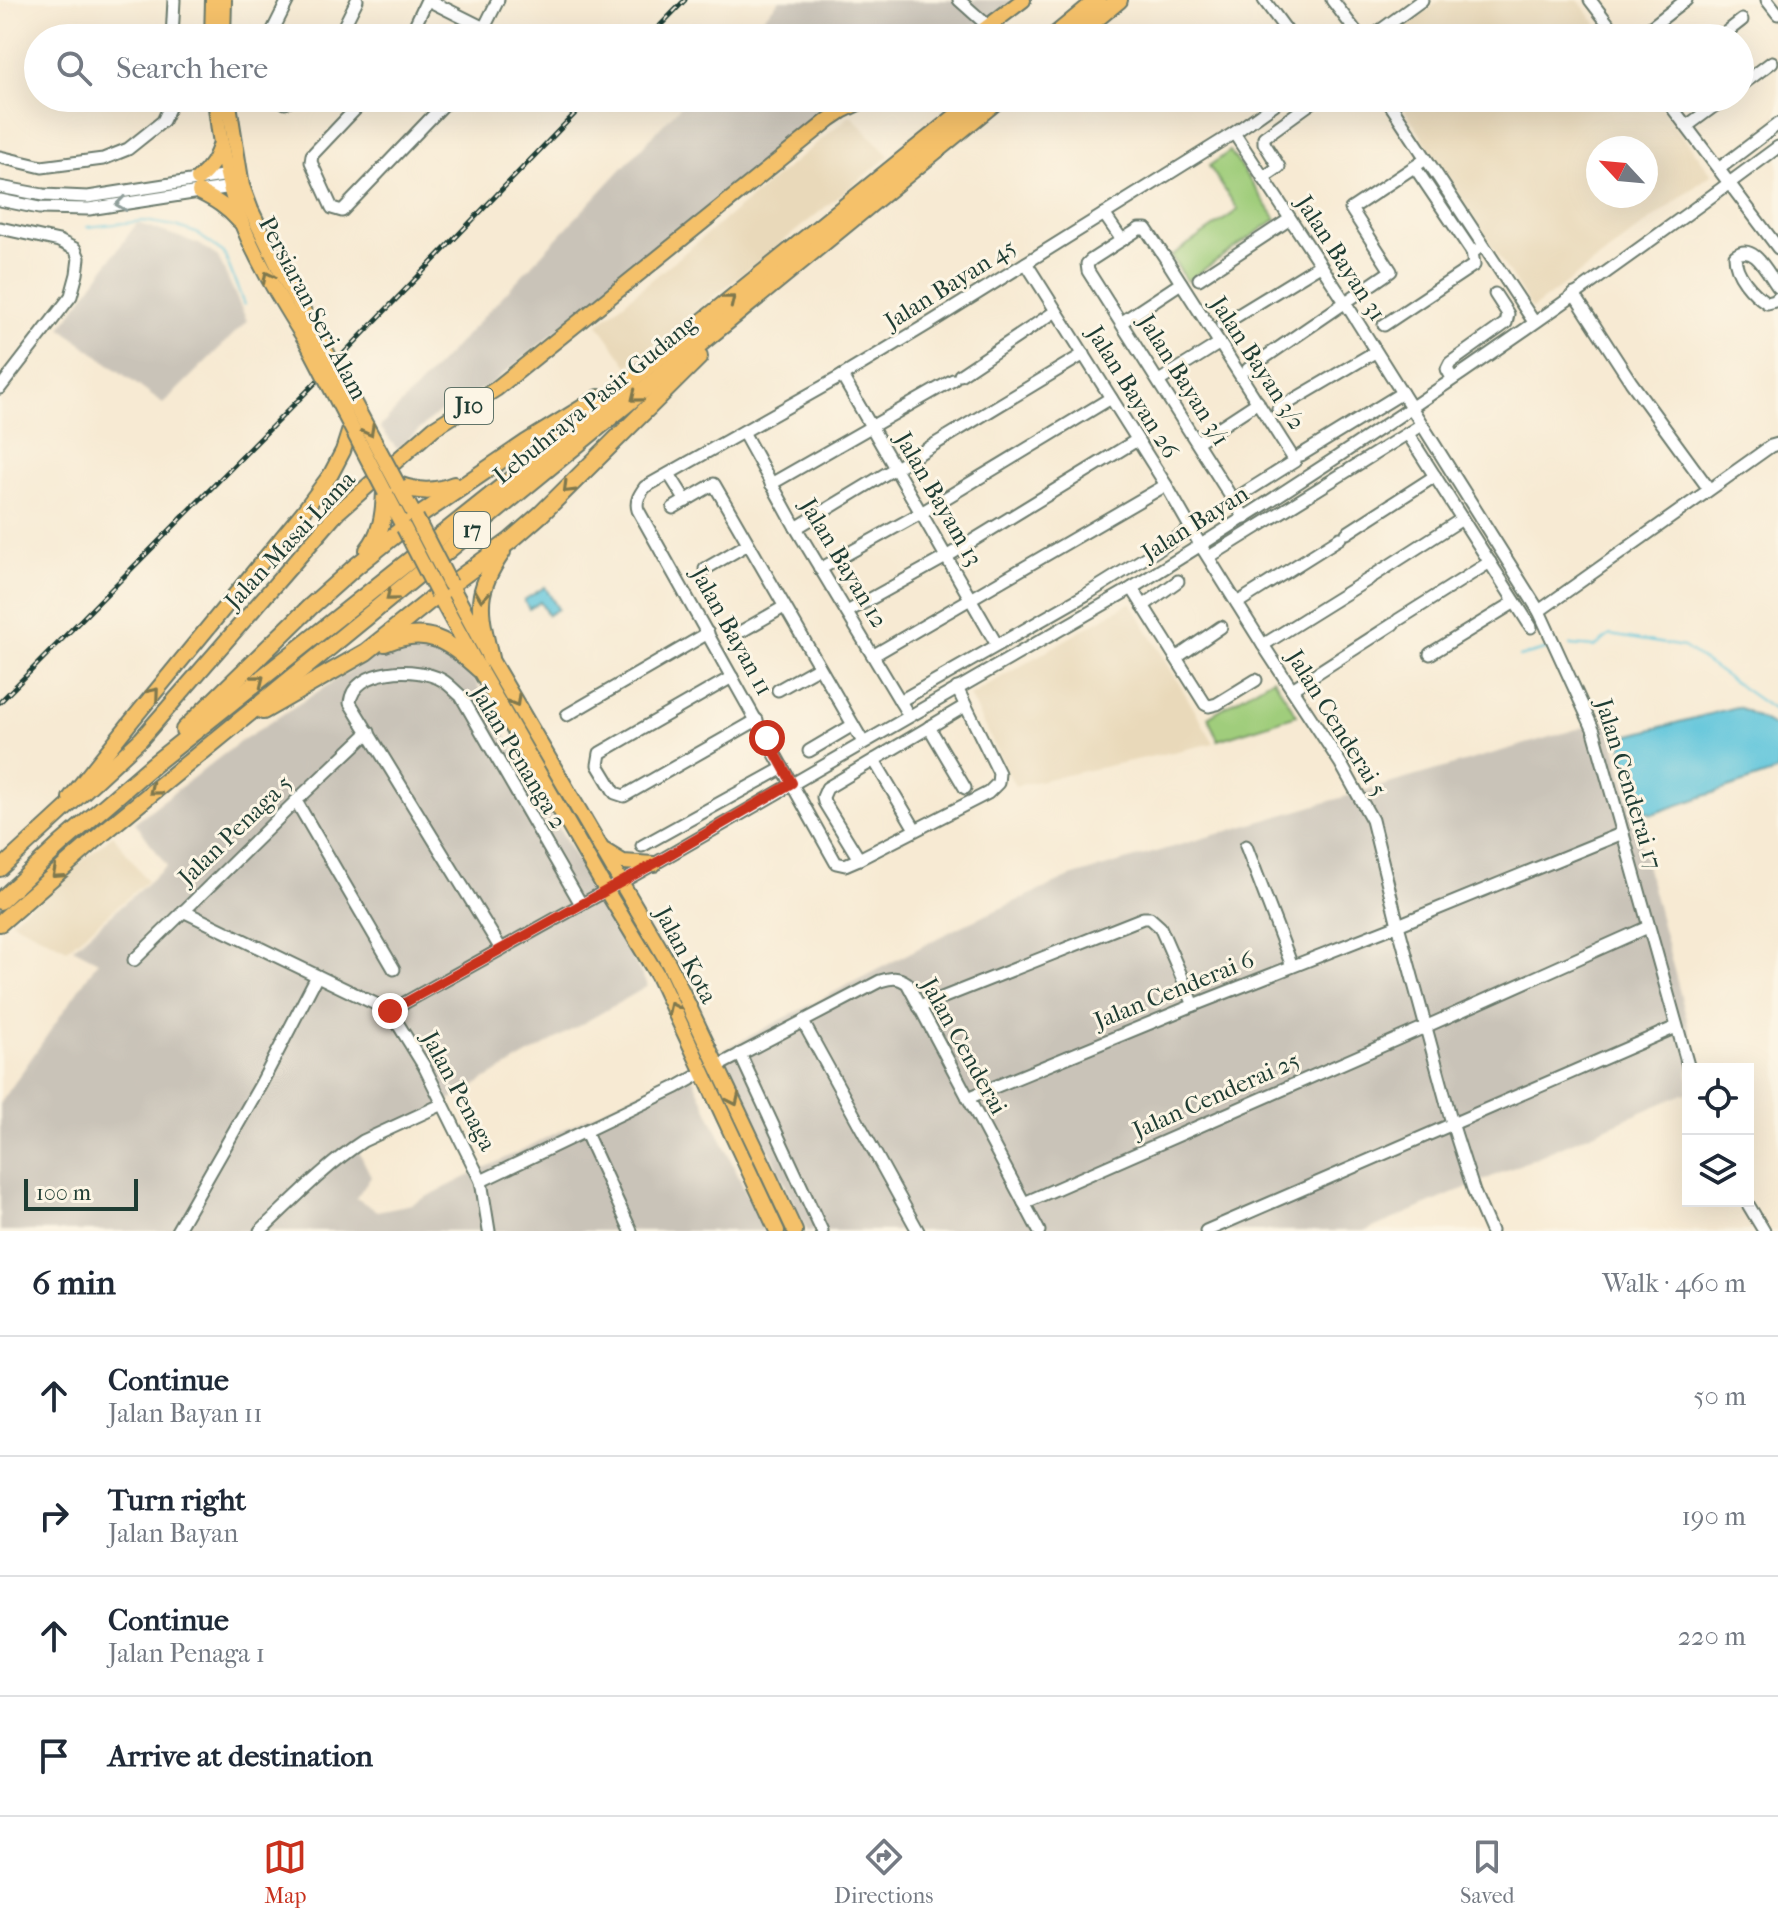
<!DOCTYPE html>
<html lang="en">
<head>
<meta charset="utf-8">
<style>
  :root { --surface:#fff; --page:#f2f2f3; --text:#1f2937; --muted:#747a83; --line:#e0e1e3; --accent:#c8321e }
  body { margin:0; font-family:"IM FELL French Canon",serif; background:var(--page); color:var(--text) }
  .controls { position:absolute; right:24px; bottom:24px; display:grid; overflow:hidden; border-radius:0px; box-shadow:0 8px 32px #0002 }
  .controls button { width:72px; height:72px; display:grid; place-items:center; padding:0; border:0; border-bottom:2px solid var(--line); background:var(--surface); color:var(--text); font:40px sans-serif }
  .compass { position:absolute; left:1586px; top:136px; width:72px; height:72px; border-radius:50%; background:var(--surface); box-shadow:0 8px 32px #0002; rotate:296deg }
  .scale { position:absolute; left:24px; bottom:20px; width:114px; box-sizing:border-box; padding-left:8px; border:4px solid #1f3d34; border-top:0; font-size:22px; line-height:28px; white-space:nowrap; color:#1f3d34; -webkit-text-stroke:6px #fcf5e5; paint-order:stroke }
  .stop { position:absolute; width:24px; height:24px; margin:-18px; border:6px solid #c8321e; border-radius:50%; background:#fff }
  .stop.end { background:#c8321e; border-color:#fff; box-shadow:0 2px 8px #0008 }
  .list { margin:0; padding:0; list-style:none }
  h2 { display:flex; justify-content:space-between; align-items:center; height:104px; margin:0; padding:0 32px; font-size:34px }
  h2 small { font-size:26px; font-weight:400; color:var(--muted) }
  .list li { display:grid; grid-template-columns:52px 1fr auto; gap:24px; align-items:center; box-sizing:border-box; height:120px; padding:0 32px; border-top:2px solid var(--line) }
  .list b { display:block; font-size:30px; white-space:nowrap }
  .list p { margin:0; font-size:26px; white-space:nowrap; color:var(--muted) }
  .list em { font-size:26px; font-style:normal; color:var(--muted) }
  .icon { flex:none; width:44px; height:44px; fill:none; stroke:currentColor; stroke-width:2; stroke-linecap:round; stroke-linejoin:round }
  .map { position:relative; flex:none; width:1778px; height:1231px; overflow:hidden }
  .search { position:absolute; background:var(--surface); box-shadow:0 8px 32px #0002; left:24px; right:24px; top:24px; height:88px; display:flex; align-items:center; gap:20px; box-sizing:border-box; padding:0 28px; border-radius:44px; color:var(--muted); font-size:30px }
  .sheet { height:584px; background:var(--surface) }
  nav { display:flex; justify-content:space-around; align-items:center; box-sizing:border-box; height:112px; border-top:2px solid var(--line); background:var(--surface); font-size:22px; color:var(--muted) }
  nav a { display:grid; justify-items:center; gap:4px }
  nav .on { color:var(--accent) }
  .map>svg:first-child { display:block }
</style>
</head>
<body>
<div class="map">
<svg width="1778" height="1231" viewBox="0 0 1778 1231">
  <rect width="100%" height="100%" fill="#fcf5e5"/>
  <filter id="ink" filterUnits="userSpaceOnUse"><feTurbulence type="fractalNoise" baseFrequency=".0125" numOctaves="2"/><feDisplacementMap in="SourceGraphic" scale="16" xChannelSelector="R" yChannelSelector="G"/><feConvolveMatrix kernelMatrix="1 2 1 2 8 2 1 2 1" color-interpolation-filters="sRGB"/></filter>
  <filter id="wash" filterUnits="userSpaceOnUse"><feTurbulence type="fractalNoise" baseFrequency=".006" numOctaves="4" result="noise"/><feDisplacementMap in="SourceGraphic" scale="32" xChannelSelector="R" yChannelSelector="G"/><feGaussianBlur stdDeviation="1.8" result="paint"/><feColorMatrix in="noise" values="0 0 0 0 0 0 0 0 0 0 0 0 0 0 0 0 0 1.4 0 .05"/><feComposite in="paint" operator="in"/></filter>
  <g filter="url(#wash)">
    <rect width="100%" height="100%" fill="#f7ead3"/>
    <!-- built -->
    <g fill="#e9d9ba" fill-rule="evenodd">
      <path d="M1441,0H1578L1607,38H1389Z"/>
      <path d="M1397,98H1654L1712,174L1532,309ZM1598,148H1646V196H1598Z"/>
      <path d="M851,115L889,156L628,366L598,324Z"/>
      <path d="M1131,602L1214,743L1015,786L969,696Z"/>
      <path d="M113,835L147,881L67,949L11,921Z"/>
    </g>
    <!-- industrial -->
    <g fill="#c9c3b8">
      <path d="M780,0H1014L966,38H744Z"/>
      <path d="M688,98H854L835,105L491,384L437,414L397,449L380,427Z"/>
      <path d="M137,223L199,244L218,257L247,321L163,404L61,328Z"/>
      <path d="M406,642L432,646L455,661L473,677L648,986L359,1152L371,1176L356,1198L377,1211L412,1204L688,1068L764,1231H0V1104L98,961L73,948L167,866L135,822L241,741L376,654Z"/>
      <path d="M1608,720L1700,1069H1688V1092L1366,1231H807L722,1051L957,928L1070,877Z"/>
    </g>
    <!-- green -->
    <g fill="#a0cd7b" stroke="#608558" stroke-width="2">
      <path d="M1230,151L1276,219L1187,281L1171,256L1238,210L1209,166Z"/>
      <path d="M1273,678L1297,715L1218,740L1208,717Z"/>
    </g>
    <!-- water -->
    <g fill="#5ec5db" stroke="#3e8188" stroke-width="2">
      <path d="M545,587L558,609L548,615L540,602L529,609L524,600Z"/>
      <path d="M1736,707L1743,709L1778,729V771L1652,814L1644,810L1638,804L1622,748L1623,740L1627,736Z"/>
    </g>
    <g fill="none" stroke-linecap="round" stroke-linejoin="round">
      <!-- stream -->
      <g stroke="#5ec5db" stroke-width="2">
        <path d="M87,227L144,221L175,226L196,233L224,253L244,305"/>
        <path d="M1570,645L1595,647L1610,635L1684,647L1778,713"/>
        <path d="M1520,657L1548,649"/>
      </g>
    </g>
  </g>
  <g filter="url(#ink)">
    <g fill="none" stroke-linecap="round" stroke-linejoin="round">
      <defs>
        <g id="minor">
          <path d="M428,0L484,28"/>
          <path d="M959,0L988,26"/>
          <path d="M1264,0L1292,38"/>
          <path d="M1332,0L1361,38"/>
          <path d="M1590,0L1619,38"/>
          <path d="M1767,0L1778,14"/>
          <path d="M172,38L174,0"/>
          <path d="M269,38L288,0"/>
          <path d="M338,38L357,0"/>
          <path d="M409,38L427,0"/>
          <path d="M479,38L498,0"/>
          <path d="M1370,38L1422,0"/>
          <path d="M1637,38L1686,0"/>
          <path d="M1719,38L1742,20"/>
          <path d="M1740,86L1772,62"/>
          <path d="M279,98L285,103L299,98"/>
          <path d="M366,98L312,155L311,162L332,208L342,211L450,98"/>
          <path d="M1386,98L1534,322"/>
          <path d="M1665,98L1778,248"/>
          <path d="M1687,126L1725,98"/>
          <path d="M1234,133L1345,302L1539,611L1594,731L1689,1069"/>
          <path d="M0,157L42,167L103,159L128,149L163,121L170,106V98"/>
          <path d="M1720,168L1778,124"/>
          <path d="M1416,169L1472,252L1476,250"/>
          <path d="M1263,178L1279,167L1264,143V137L1318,98"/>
          <path d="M0,187L43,195L88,197L235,174"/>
          <path d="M0,200L39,208L89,209L238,186"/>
          <path d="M1104,214L1122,240"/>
          <path d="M0,228L59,241L75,249L79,258L77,274L71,296L0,388"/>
          <path d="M1026,263L1166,485L1201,546L1263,645L1341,764L1372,820L1398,925L1452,1123L1474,1192L1491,1231"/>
          <path d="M1199,279L1290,219"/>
          <path d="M1778,287C1768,274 1754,241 1735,256C1735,274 1752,293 1767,303L1775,301L1778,298"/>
          <path d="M1574,294L1631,382L1709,489"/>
          <path d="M1122,322L1181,283"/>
          <path d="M1222,325L1320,265"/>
          <path d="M1384,325L1474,265L1472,252"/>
          <path d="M1248,369L1391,271L1351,209L1426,159"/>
          <path d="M960,375L1056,311"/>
          <path d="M842,376L997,645"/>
          <path d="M1452,378L1447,369L1450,363L1506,323L1508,314L1495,294"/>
          <path d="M1159,381L1220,343"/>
          <path d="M1278,409L1375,352"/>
          <path d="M743,432L796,528L909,716"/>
          <path d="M1408,434L1531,627"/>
          <path d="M1197,442L1258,402"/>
          <path d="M1301,455L1402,393"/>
          <path d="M669,474L686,501"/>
          <path d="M771,484L953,380"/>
          <path d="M1233,500L1295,461L1164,256L1146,229H1139L1091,260L1087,264L1088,271L1233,500L1245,518"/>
          <path d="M673,508L714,484L863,742"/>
          <path d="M796,528L1084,354"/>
          <path d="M1347,533L1435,476"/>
          <path d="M1209,557L1421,425"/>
          <path d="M705,569L748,544"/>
          <path d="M820,569L921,513L1111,398"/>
          <path d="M1373,576L1462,519"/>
          <path d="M1132,588L1205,704L1209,706L1217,704L1256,680"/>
          <path d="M1237,603L1340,538"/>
          <path d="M1143,606L1178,581"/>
          <path d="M1539,611L1771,446L1778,444"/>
          <path d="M847,612L946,557L1137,440"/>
          <path d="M1398,620L1490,562"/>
          <path d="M742,631L784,607"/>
          <path d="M1263,645L1369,579"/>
          <path d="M1430,654L1515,602"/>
          <path d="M874,655L1166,485"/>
          <path d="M1176,658L1221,627"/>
          <path d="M732,677L600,753L598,765L615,793L624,796L757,720"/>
          <path d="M957,688L999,773L998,783L988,793L859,859L845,865L836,863L638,510C635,501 640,494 645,487L842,376L933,321L1234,133L1283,98"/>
          <path d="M1292,689L1393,624"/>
          <path d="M778,690L819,667"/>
          <path d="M900,701L1087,594L1191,529"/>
          <path d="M567,715L708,633"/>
          <path d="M929,727L965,788"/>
          <path d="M809,751L853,725"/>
          <path d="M874,760L915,829"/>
          <path d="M296,801L394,969"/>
          <path d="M642,846L783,768"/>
          <path d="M1246,846L1292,966"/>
          <path d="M859,859L824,802L823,797L827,788L965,706"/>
          <path d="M183,911L390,1011L424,1066L481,1181L489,1231"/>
          <path d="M501,949L350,703C353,667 418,666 442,680C449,684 455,691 461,696L581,904"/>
          <path d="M134,960L296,801L369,732"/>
          <path d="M919,1007L1143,918H1150L1160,927L1194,1005"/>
          <path d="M390,1011L654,864L1132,588C1354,451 1569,303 1778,147"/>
          <path d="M803,1022L918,1231"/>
          <path d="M740,1054L822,1231"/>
          <path d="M718,1066L880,981C891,978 897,976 907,983L1039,1231"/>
          <path d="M968,1098L1194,1005L1398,925L1623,833"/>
          <path d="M585,1131L631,1231"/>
          <path d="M481,1181L677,1087L702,1073"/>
          <path d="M1746,1201L1764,1231"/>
          <path d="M1024,1203L1425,1027L1648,927"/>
          <path d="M177,1231L261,1084L317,976"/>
          <path d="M260,1231C293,1200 325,1166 363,1141L443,1104"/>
          <path d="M1206,1231L1676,1027"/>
        </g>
        <g id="major">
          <path d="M212,38L213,0"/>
          <path d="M223,38L224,0"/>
          <path d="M973,38L1023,0"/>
          <path d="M215,98C219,136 225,177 238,213C255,260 282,302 308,344"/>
          <path d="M228,98L242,186L251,210L282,274L319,338"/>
          <path d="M198,179C210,169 216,159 221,143"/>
          <path d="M199,192C215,200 227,207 239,221"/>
          <path d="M398,485L416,518"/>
          <path d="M385,492L404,528"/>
          <path d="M450,584L490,658L669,964L795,1231"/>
          <path d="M438,594L479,669L606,890L658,976L777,1231"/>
          <path d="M70,798L129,724L303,512L331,474L343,451L351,426"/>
          <path d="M605,851L623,862L654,864"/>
          <path d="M0,869L141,739L338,512L434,428L496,389L830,119L842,111L869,98"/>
        </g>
        <g id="highway">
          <path d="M1052,38L1098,0"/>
          <path d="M1073,38L1119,0"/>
          <path d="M398,485C418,492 434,493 454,485"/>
          <path d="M368,550C382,532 384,515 385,492"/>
          <path d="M385,643C427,625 448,641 479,669"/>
          <path d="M490,658C479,611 473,594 502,552"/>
          <path d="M263,711L366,652L438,594L510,541L541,514L699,357"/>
          <path d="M184,730L310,607L355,567L416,518L526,443L599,398"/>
          <path d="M0,901L62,843L154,764L571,432L626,384L979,98"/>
          <path d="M0,923L104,832L1000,98"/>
        </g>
      </defs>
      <!-- minor casing -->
      <use href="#minor" stroke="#6b7a6c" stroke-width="15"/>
      <!-- major casing -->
      <use href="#major" stroke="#6b7a6c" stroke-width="18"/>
      <!-- highway casing -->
      <use href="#highway" stroke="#6b7a6c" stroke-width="20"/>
      <!-- minor -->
      <use href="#minor" stroke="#fff" stroke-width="11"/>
      <!-- major -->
      <use href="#major" stroke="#f5c16b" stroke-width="14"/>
      <!-- highway -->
      <use href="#highway" stroke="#f5c16b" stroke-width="16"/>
      <defs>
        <g id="rail">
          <path d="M648,38L685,0"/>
          <path d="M0,702L327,371L590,98"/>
        </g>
      </defs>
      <!-- rail casing -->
      <use href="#rail" stroke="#1f3d34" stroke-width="5"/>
      <!-- rail -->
      <use href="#rail" stroke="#fcf5e5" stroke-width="2" stroke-dasharray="6" stroke-linecap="butt"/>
      <defs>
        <g id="major-bridge">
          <path d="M319,338L398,485"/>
          <path d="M308,344L385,492"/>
          <path d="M416,518L450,584"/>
          <path d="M404,528L438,594"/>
        </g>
      </defs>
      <!-- major-bridge casing -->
      <use href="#major-bridge" stroke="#6b7a6c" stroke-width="18" stroke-linecap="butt"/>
      <!-- major-bridge -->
      <use href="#major-bridge" stroke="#f5c16b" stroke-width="14"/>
    </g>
    <!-- one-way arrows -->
    <defs><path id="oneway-chevron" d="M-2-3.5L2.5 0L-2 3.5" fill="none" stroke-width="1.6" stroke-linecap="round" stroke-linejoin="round" transform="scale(2)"/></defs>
    <use stroke="#8f9e9a" href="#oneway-chevron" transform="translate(121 204) rotate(172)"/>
    <g stroke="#7f784d">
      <use href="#oneway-chevron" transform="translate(268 277) rotate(-117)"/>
      <use href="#oneway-chevron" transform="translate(730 300) rotate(-39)"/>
      <use href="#oneway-chevron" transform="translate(636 397) rotate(141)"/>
      <use href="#oneway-chevron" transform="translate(369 431) rotate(62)"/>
      <use href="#oneway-chevron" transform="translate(568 488) rotate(135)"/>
      <use href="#oneway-chevron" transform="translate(391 596) rotate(141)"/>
      <use href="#oneway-chevron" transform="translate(482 596) rotate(97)"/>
      <use href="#oneway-chevron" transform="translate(259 680) rotate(-39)"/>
      <use href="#oneway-chevron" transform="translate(154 693) rotate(-50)"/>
      <use href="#oneway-chevron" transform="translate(515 701) rotate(60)"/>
      <use href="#oneway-chevron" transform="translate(154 790) rotate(141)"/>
      <use href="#oneway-chevron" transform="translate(57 873) rotate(139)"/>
      <use href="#oneway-chevron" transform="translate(673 1008) rotate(-115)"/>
      <use href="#oneway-chevron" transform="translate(734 1100) rotate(65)"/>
    </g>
  </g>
  <g fill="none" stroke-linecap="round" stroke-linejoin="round" filter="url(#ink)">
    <!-- route -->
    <path stroke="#c8321e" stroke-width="10" d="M390,1011L654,864L792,783L767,738"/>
  </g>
  <g text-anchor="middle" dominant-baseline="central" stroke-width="6" stroke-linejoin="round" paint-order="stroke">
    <!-- shield labels -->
    <g fill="#fcf5e5" stroke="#617469" stroke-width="2">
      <rect x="445" y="388" width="48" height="36" rx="6"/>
      <rect x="454" y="512" width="36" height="36" rx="6"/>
    </g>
    <g font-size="22" font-weight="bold" fill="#1f3d34">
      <text x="469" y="406">J10</text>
      <text x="472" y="530">17</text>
    </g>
    <!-- street labels -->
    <g font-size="24" fill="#1f3d34" stroke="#fcf5e5">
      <text transform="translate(1341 258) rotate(57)">Jalan Bayan 31</text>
      <text transform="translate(950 284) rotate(-32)">Jalan Bayan 45</text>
      <text transform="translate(313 308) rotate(62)">Persiaran Seri Alam</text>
      <text transform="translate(1258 363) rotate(57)">Jalan Bayan 3/2</text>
      <text transform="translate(1184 380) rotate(58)">Jalan Bayan 3/1</text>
      <text transform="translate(1133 392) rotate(58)">Jalan Bayan 26</text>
      <text transform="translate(595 399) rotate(-39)">Lebuhraya Pasir Gudang</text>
      <text transform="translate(939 499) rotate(60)">Jalan Bayam 13</text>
      <text transform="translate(1195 523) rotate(-32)">Jalan Bayan</text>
      <text transform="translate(290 540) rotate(-47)">Jalan Masai Lama</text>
      <text transform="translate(844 563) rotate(59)">Jalan Bayan 12</text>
      <text transform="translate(732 631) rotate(61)">Jalan Bayan 11</text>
      <text transform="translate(1337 723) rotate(58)">Jalan Cenderai 5</text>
      <text transform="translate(519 757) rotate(59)">Jalan Penanga 2</text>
      <text transform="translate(1629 784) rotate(73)">Jalan Cenderai 17</text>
      <text transform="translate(235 830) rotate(-44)">Jalan Penaga 5</text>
      <text transform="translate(686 955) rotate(62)">Jalan Kota</text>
      <text transform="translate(1174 990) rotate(-22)">Jalan Cenderai 6</text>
      <text transform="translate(964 1046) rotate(61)">Jalan Cenderai</text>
      <text transform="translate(459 1091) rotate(62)">Jalan Penaga</text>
      <text transform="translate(1216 1095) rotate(-24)">Jalan Cenderai 25</text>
    </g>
  </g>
</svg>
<div class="controls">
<button><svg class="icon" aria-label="locate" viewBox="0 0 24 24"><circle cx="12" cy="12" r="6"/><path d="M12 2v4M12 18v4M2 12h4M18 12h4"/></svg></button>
<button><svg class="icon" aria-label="layers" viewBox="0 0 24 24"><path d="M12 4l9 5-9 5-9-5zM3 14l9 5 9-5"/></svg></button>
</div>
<svg class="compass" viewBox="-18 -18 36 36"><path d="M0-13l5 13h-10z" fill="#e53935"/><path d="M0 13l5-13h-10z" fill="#747a83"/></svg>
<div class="scale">100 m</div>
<div class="stop" style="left:767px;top:738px"></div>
<div class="stop end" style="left:390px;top:1011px"></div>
<div class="search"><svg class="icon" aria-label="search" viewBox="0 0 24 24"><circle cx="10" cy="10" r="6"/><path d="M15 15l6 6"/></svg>Search here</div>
</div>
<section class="sheet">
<h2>6 min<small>Walk · 460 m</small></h2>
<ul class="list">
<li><svg class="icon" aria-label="ahead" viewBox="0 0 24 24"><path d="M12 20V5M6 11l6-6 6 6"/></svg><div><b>Continue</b><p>Jalan Bayan 11</p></div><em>50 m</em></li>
<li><svg class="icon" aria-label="right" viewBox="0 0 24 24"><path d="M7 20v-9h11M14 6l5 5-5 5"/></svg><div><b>Turn right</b><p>Jalan Bayan</p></div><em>190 m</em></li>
<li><svg class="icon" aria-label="ahead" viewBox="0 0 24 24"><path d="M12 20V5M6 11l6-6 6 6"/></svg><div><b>Continue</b><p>Jalan Penaga 1</p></div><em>220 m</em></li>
<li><svg class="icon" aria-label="arrive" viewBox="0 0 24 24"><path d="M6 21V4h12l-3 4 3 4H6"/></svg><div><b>Arrive at destination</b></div></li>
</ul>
</section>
<nav>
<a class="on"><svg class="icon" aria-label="map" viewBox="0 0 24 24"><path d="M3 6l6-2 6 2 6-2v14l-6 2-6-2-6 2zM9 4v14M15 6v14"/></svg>Map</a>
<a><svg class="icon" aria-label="directions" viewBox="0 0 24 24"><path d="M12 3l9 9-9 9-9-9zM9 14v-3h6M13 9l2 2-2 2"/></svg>Directions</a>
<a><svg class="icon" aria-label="saved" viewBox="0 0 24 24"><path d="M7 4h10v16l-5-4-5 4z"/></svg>Saved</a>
</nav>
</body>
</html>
